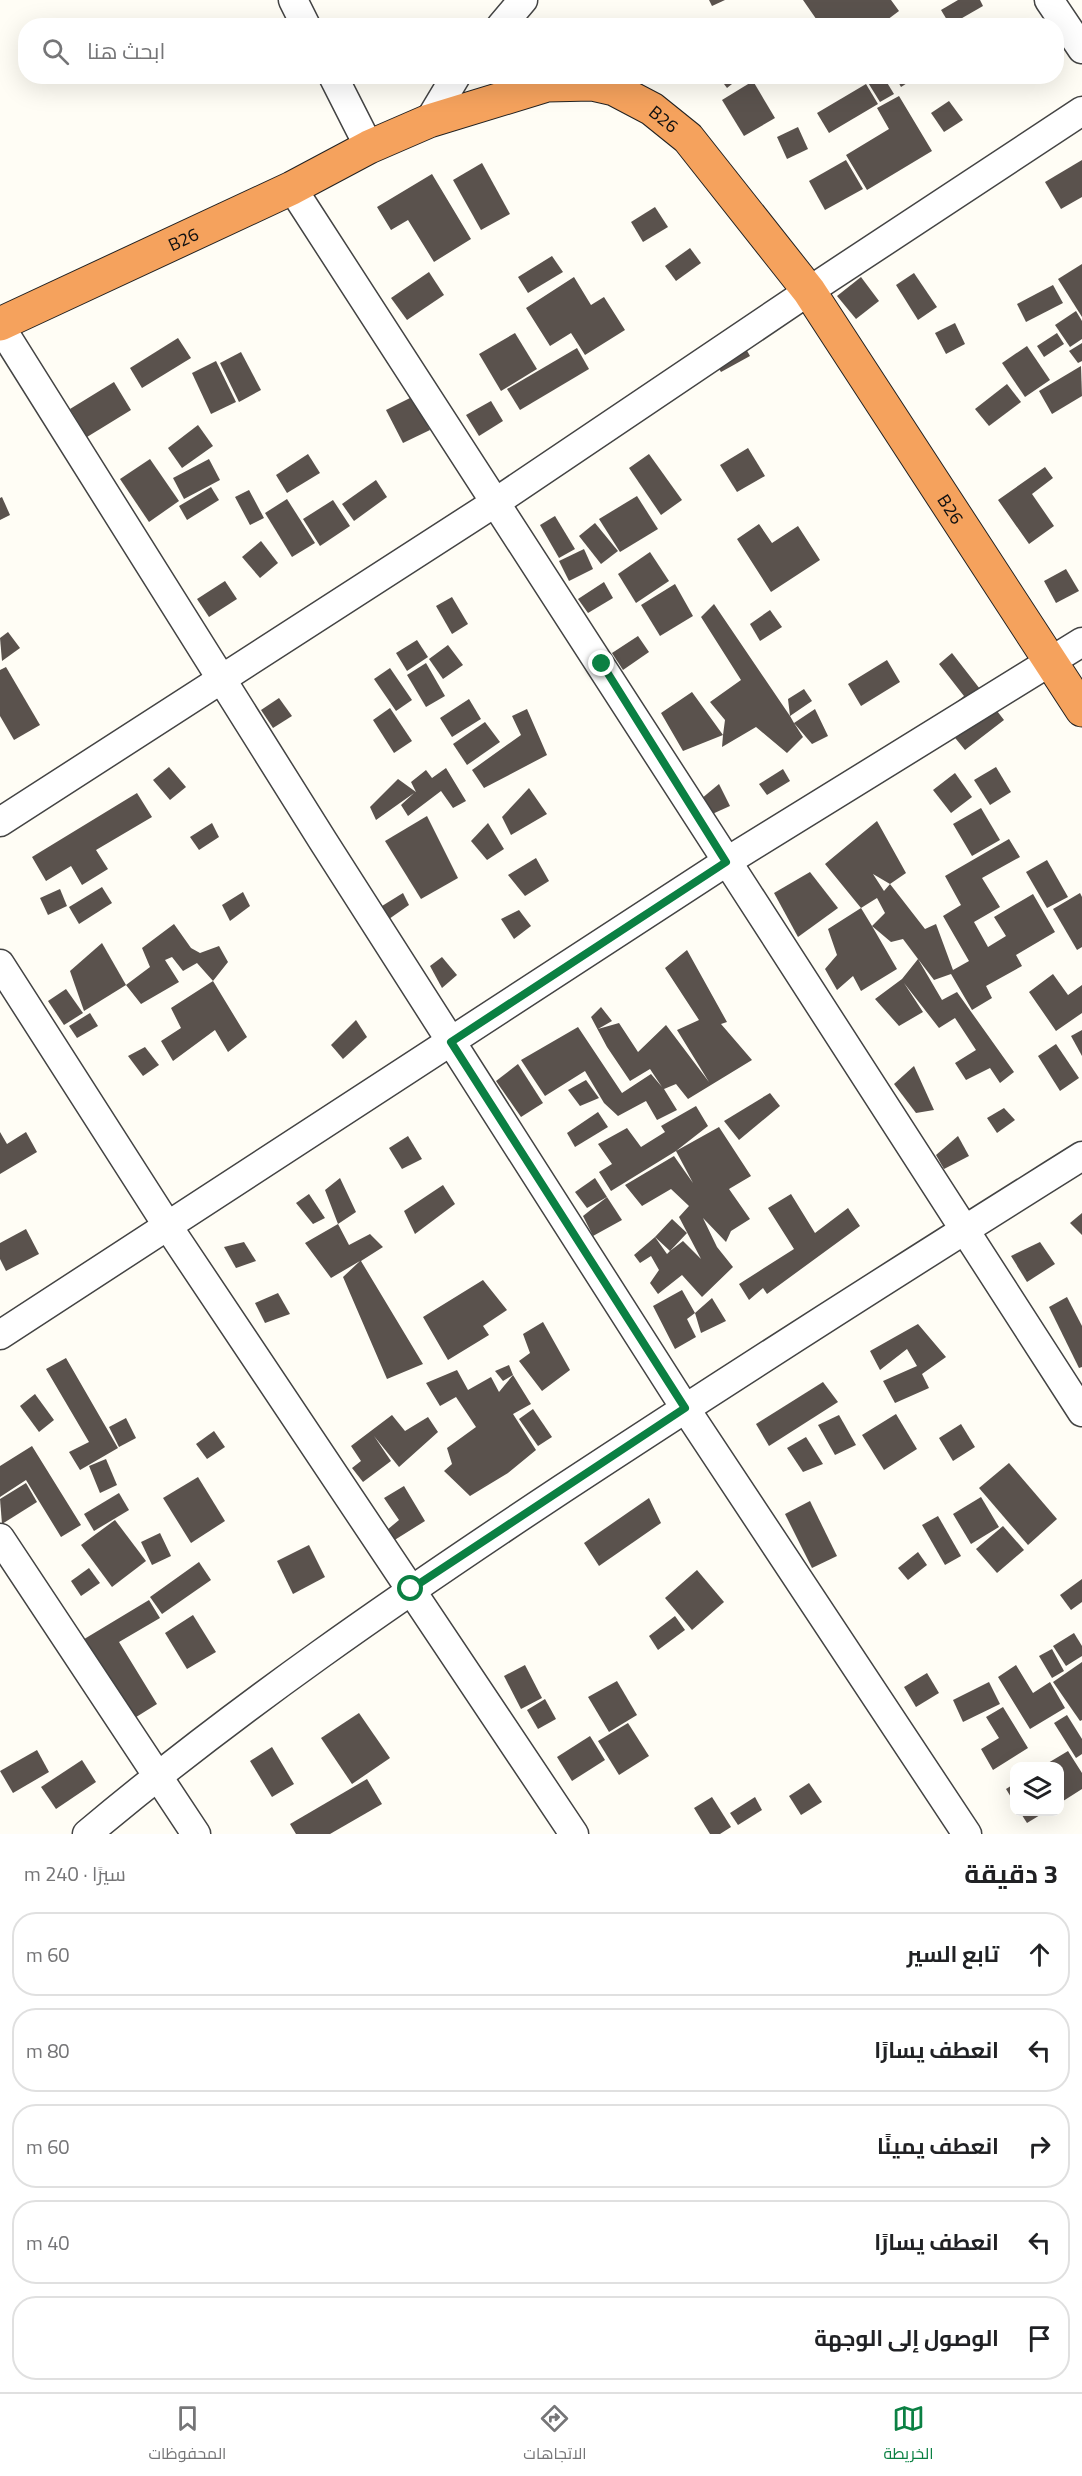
<!DOCTYPE html>
<html lang="ar">
<head>
<meta charset="utf-8">
<style>
  :root { --surface:#fff; --page:#f6f6f6; --text:#202124; --muted:#757577; --line:#e0e0e0; --accent:#0b8043 }
  body { margin:0; font-family:Georgia,Cairo,serif; background:var(--page); color:var(--text); direction:rtl }
  .controls { position:absolute; right:18px; bottom:18px; display:grid; overflow:hidden; border-radius:12px; box-shadow:0 6px 24px #0002 }
  .controls button { width:54px; height:54px; display:grid; place-items:center; padding:0; border:0; border-bottom:2px solid var(--line); background:var(--surface); color:var(--text); font:30px sans-serif }
  .stop { position:absolute; width:18px; height:18px; margin:-14px; border:4px solid #0b8043; border-radius:50%; background:#fff }
  .stop.end { background:#0b8043; border-color:#fff; box-shadow:0 2px 6px #0008 }
  .list { margin:0; padding:0; list-style:none }
  h2 { display:flex; justify-content:space-between; align-items:center; height:78px; margin:0; padding:0 24px; font-size:26px }
  h2 small { font-size:20px; font-weight:400; color:var(--muted) }
  .list li { display:grid; grid-template-columns:39px 1fr auto; gap:18px; align-items:center; box-sizing:border-box; height:84px; margin:0 12px 12px; padding:0 12px; border:2px solid var(--line); border-radius:24px }
  .list b { display:block; font-size:22px; white-space:nowrap }
  .list em { font-size:20px; font-style:normal; color:var(--muted) }
  .icon { flex:none; width:33px; height:33px; fill:none; stroke:currentColor; stroke-width:2; stroke-linecap:round; stroke-linejoin:round }
  .map { position:relative; flex:none; width:1082px; height:1834px; overflow:hidden; direction:ltr }
  .search { position:absolute; background:var(--surface); box-shadow:0 6px 24px #0002; left:18px; right:18px; top:18px; height:66px; display:flex; align-items:center; gap:15px; box-sizing:border-box; padding:0 21px; border-radius:24px; color:var(--muted); font-size:22px }
  .sheet { height:558px; background:var(--surface) }
  nav { display:flex; justify-content:space-around; align-items:center; box-sizing:border-box; height:84px; border-top:2px solid var(--line); background:var(--surface); font-size:16px; color:var(--muted) }
  nav a { display:grid; justify-items:center; gap:3px }
  nav .on { color:var(--accent) }
  .map>svg:first-child { display:block }
</style>
</head>
<body>
<div class="map">
<svg width="1082" height="1834" viewBox="0 0 1082 1834">
  <rect width="100%" height="100%" fill="#fffdf5"/>
  <!-- building -->
  <g fill="#5a524d">
    <path d="M709,0H725L712,6Z"/>
    <path d="M803,0H891L899,11L879,26H854L849,19L839,26H821Z"/>
    <path d="M958,0H980L983,6L950,25L941,10Z"/>
    <path d="M718,76H742L727,88Z"/>
    <path d="M874,76H883L894,94L880,102L867,81Z"/>
    <path d="M895,76H918L901,87Z"/>
    <path d="M753,81L775,118L744,136L722,100Z"/>
    <path d="M866,84L878,104L829,133L817,113Z"/>
    <path d="M899,96L932,151L867,190L846,155L889,129L877,108Z"/>
    <path d="M949,101L963,120L944,132L931,113Z"/>
    <path d="M798,127L808,149L787,159L777,137Z"/>
    <path d="M846,160L863,189L825,210L809,181Z"/>
    <path d="M1082,160V197L1061,209L1045,182Z"/>
    <path d="M482,163L510,214L481,230L453,180Z"/>
    <path d="M432,174L471,239L434,262L408,220L391,230L377,207Z"/>
    <path d="M655,207L668,227L643,242L631,222Z"/>
    <path d="M690,248L701,263L676,281L665,266Z"/>
    <path d="M552,256L563,272L528,293L518,277Z"/>
    <path d="M1082,264V317L1058,279Z"/>
    <path d="M429,272L444,295L407,320L391,298Z"/>
    <path d="M914,273L937,307L918,320L896,285Z"/>
    <path d="M574,277L591,305L604,297L625,330L585,355L571,333L550,346L526,308Z"/>
    <path d="M861,277L879,301L856,319L837,296Z"/>
    <path d="M1053,285L1063,303L1026,322L1017,304Z"/>
    <path d="M1076,311L1082,321V339L1070,347L1055,325Z"/>
    <path d="M955,323L965,344L946,354L935,333Z"/>
    <path d="M515,333L537,369L501,391L479,354Z"/>
    <path d="M737,333L750,356L721,372L707,349Z"/>
    <path d="M1057,333L1064,344L1044,357L1037,346Z"/>
    <path d="M178,338L191,358L142,388L130,368Z"/>
    <path d="M1082,343V361L1078,363L1069,351Z"/>
    <path d="M1027,346L1050,380L1025,397L1002,363Z"/>
    <path d="M577,348L589,369L520,410L507,389Z"/>
    <path d="M241,352L261,390L239,402L220,363Z"/>
    <path d="M216,361L236,402L211,414L192,373Z"/>
    <path d="M1081,366L1082,396L1052,414L1039,391Z"/>
    <path d="M114,382L131,410L87,437L70,409Z"/>
    <path d="M1007,384L1021,402L989,426L975,409Z"/>
    <path d="M412,397L430,430L403,443L386,410Z"/>
    <path d="M491,401L503,421L479,436L466,415Z"/>
    <path d="M198,425L213,446L182,468L168,448Z"/>
    <path d="M748,448L765,476L737,492L720,465Z"/>
    <path d="M308,454L320,473L287,493L276,475Z"/>
    <path d="M649,454L682,500L661,515L629,468Z"/>
    <path d="M150,459L179,501L149,522L120,479Z"/>
    <path d="M209,459L220,480L184,499L173,478Z"/>
    <path d="M1045,467L1053,478L1032,494L1054,526L1029,544L998,500Z"/>
    <path d="M376,480L387,497L354,521L342,504Z"/>
    <path d="M211,487L219,500L187,520L179,506Z"/>
    <path d="M249,490L264,518L250,525L235,497Z"/>
    <path d="M637,496L658,529L620,552L599,519Z"/>
    <path d="M2,497L10,515L0,520V498Z"/>
    <path d="M287,499L315,543L292,557L265,513Z"/>
    <path d="M333,500L350,526L320,546L303,519Z"/>
    <path d="M555,516L575,549L559,558L540,525Z"/>
    <path d="M595,523L618,551L601,564L579,536Z"/>
    <path d="M759,524L772,543L798,526L820,560L771,592L737,539Z"/>
    <path d="M261,541L278,563L260,578L242,557Z"/>
    <path d="M584,549L593,569L569,581L559,561Z"/>
    <path d="M650,552L669,581L636,603L618,574Z"/>
    <path d="M1066,569L1079,591L1056,603L1044,581Z"/>
    <path d="M225,581L237,599L209,617L197,599Z"/>
    <path d="M604,582L613,598L588,613L578,599Z"/>
    <path d="M675,584L693,616L660,636L641,605Z"/>
    <path d="M452,597L468,624L452,634L436,606Z"/>
    <path d="M714,604L790,716L788,699L804,689L812,701L790,716L794,723L815,709L828,736L812,744L794,723L803,737L787,753L756,727L722,747L723,735L683,751L661,713L692,692L723,735L725,720L710,702L741,680L701,617Z"/>
    <path d="M770,610L782,627L760,641L750,624Z"/>
    <path d="M8,632L20,648L2,661L0,638Z"/>
    <path d="M638,636L649,652L623,670L612,653Z"/>
    <path d="M417,640L428,657L407,671L396,653Z"/>
    <path d="M448,645L463,665L443,679L429,659Z"/>
    <path d="M952,653L1004,720L965,750L938,717L964,696L939,664Z"/>
    <path d="M887,660L900,682L861,706L848,684Z"/>
    <path d="M426,663L445,696L426,707L407,675Z"/>
    <path d="M6,667L40,725L14,740L0,716V670Z"/>
    <path d="M390,668L412,700L396,711L374,679Z"/>
    <path d="M279,698L292,716L273,728L261,710Z"/>
    <path d="M469,699L481,719L452,737L440,718Z"/>
    <path d="M390,708L412,741L394,753L373,720Z"/>
    <path d="M527,709L547,755L484,788L472,770L521,735L512,716Z"/>
    <path d="M485,722L500,742L467,765L453,744Z"/>
    <path d="M169,767L186,787L170,800L153,780Z"/>
    <path d="M996,767L1011,792L990,805L974,780Z"/>
    <path d="M446,768L466,801L453,808L441,791L408,816L401,805L414,793L376,820L370,807L398,779L416,792L411,782L426,770L432,778Z"/>
    <path d="M783,769L790,781L767,795L759,784Z"/>
    <path d="M955,773L972,797L951,813L933,790Z"/>
    <path d="M719,784L730,806L710,815L701,799Z"/>
    <path d="M529,788L547,814L511,835L502,817Z"/>
    <path d="M137,793L152,817L96,850L108,869L82,885L71,866L46,881L32,857Z"/>
    <path d="M981,808L1000,840L972,856L953,824Z"/>
    <path d="M427,816L458,878L421,899L385,841Z"/>
    <path d="M877,821L906,873L890,884L873,874L884,891L890,884L925,929L936,924L953,970L969,961L943,916L961,905L945,876L1009,839L1020,857L982,878L1000,907L974,922L988,947L1006,936L994,917L1033,894L1055,932L1016,955L1022,966L986,986L992,998L972,1010L951,974L934,980L918,959L942,1000L957,992L1014,1072L1000,1083L990,1068L966,1080L955,1063L976,1050L955,1018L939,1028L904,983L923,1012L899,1026L875,999L902,979L918,959L903,939L891,942L872,926L897,969L861,991L853,976L837,990L825,969L837,955L828,929L861,908L872,926L885,913L877,898L861,908L825,864Z"/>
    <path d="M212,823L219,837L199,850L190,837Z"/>
    <path d="M488,823L504,849L487,860L471,841Z"/>
    <path d="M536,858L549,881L525,896L508,875Z"/>
    <path d="M1047,860L1068,897L1047,908L1026,872Z"/>
    <path d="M810,872L838,908L798,937L774,893Z"/>
    <path d="M102,887L112,903L79,924L69,907Z"/>
    <path d="M60,889L67,906L48,915L40,898Z"/>
    <path d="M243,892L250,906L230,921L222,905Z"/>
    <path d="M403,893L409,905L389,919L382,906Z"/>
    <path d="M1080,893L1082,897V947L1077,950L1053,909Z"/>
    <path d="M519,910L531,926L514,939L501,919Z"/>
    <path d="M174,924L191,948L200,953L219,946L228,962L213,981L197,963L183,971L172,957L165,960L179,982L141,1004L126,985L150,967L142,948Z"/>
    <path d="M102,943L126,985L84,1011L70,971Z"/>
    <path d="M687,950L727,1022L721,1024L752,1060L688,1099L676,1084L664,1089L677,1110L657,1120L646,1101L618,1116L604,1103L585,1071L545,1096L521,1060L578,1027L622,1093L651,1074L662,1087L650,1069L630,1081L607,1047L591,1017L601,1007L612,1021L598,1029L619,1023L638,1052L666,1025L709,1082L677,1030L699,1020L665,968Z"/>
    <path d="M442,957L457,975L442,988L430,966Z"/>
    <path d="M1053,974L1068,995L1082,985V1013L1056,1031L1029,992Z"/>
    <path d="M213,981L247,1037L228,1052L215,1030L173,1061L161,1041L181,1028L171,1008Z"/>
    <path d="M66,989L83,1013L64,1025L48,1001Z"/>
    <path d="M90,1013L98,1026L77,1038L69,1026Z"/>
    <path d="M356,1020L367,1037L343,1059L331,1045Z"/>
    <path d="M1082,1030V1056L1071,1036Z"/>
    <path d="M1056,1044L1079,1078L1060,1091L1038,1056Z"/>
    <path d="M145,1047L159,1065L143,1076L128,1056Z"/>
    <path d="M518,1064L543,1103L521,1117L496,1081Z"/>
    <path d="M914,1066L934,1110L916,1113L894,1084Z"/>
    <path d="M586,1080L599,1098L580,1106L568,1090Z"/>
    <path d="M770,1093L780,1106L739,1140L724,1121Z"/>
    <path d="M696,1106L708,1126L676,1151L719,1127L751,1176L729,1189L750,1219L731,1231L726,1242L703,1218L717,1247L733,1267L702,1297L682,1275L658,1294L650,1283L659,1270L651,1256L640,1263L634,1255L655,1237L667,1254L670,1251L655,1237L672,1219L687,1233L670,1251L683,1241L701,1259L679,1217L689,1206L671,1189L642,1206L625,1185L674,1156L693,1183L676,1151L611,1191L599,1172L612,1164L598,1144L627,1128L641,1147L665,1132L661,1126Z"/>
    <path d="M1004,1108L1015,1120L997,1133L987,1118Z"/>
    <path d="M598,1112L608,1127L575,1147L567,1133Z"/>
    <path d="M0,1132L7,1144L26,1132L37,1152L0,1174Z"/>
    <path d="M408,1136L422,1159L402,1169L389,1148Z"/>
    <path d="M958,1136L969,1156L944,1169L936,1155Z"/>
    <path d="M340,1178L356,1212L338,1224L349,1245L370,1234L383,1247L361,1261L423,1364L387,1379L343,1277L360,1261L331,1278L305,1243L338,1224L325,1190Z"/>
    <path d="M595,1178L607,1197L587,1208L575,1192Z"/>
    <path d="M443,1185L455,1204L415,1234L404,1211Z"/>
    <path d="M309,1194L325,1218L313,1224L296,1203Z"/>
    <path d="M791,1194L815,1233L848,1208L860,1226L767,1294L763,1288L749,1300L739,1284L794,1249L768,1208Z"/>
    <path d="M607,1197L622,1220L593,1236L583,1216Z"/>
    <path d="M1082,1213V1235L1070,1223Z"/>
    <path d="M26,1229L39,1254L6,1271L0,1259V1243Z"/>
    <path d="M244,1242L256,1261L236,1268L224,1247Z"/>
    <path d="M1040,1242L1055,1264L1027,1282L1011,1256Z"/>
    <path d="M483,1280L507,1310L483,1326L489,1335L448,1360L423,1317Z"/>
    <path d="M682,1290L695,1313L712,1298L726,1321L701,1333L695,1313L687,1319L696,1337L675,1349L653,1306Z"/>
    <path d="M278,1293L290,1314L265,1323L255,1303Z"/>
    <path d="M1067,1297L1082,1326V1367L1079,1368L1049,1307Z"/>
    <path d="M543,1322L570,1370L542,1391L519,1361L530,1353L523,1334Z"/>
    <path d="M918,1324L946,1357L922,1374L929,1388L895,1403L883,1381L917,1366L907,1349L880,1370L870,1351Z"/>
    <path d="M66,1358L118,1448L80,1470L69,1452L89,1442L46,1369Z"/>
    <path d="M509,1365L513,1375L503,1381L495,1371Z"/>
    <path d="M457,1370L468,1390L491,1377L499,1392L513,1375L531,1404L513,1414L536,1450L508,1473L470,1496L444,1471L452,1464L447,1448L476,1427L456,1397L440,1406L426,1383Z"/>
    <path d="M823,1382L838,1402L769,1446L756,1424Z"/>
    <path d="M35,1394L54,1420L39,1432L20,1406Z"/>
    <path d="M533,1409L552,1437L538,1446L519,1419Z"/>
    <path d="M896,1414L917,1449L884,1470L862,1435Z"/>
    <path d="M392,1415L405,1431L428,1417L438,1432L399,1467L374,1436L391,1461L363,1482L352,1468L361,1461L351,1446Z"/>
    <path d="M839,1415L856,1445L835,1455L818,1425Z"/>
    <path d="M126,1418L136,1438L119,1447L109,1427Z"/>
    <path d="M961,1424L975,1447L953,1461L939,1438Z"/>
    <path d="M214,1431L225,1447L207,1459L196,1444Z"/>
    <path d="M806,1437L823,1464L803,1472L787,1448Z"/>
    <path d="M32,1446L81,1525L61,1537L26,1480L0,1497V1466Z"/>
    <path d="M106,1459L117,1485L100,1493L89,1466Z"/>
    <path d="M1009,1463L1057,1519L1028,1545L979,1488Z"/>
    <path d="M198,1477L225,1521L191,1543L163,1498Z"/>
    <path d="M26,1483L37,1502L2,1524L0,1499Z"/>
    <path d="M404,1486L425,1521L393,1541L387,1530L399,1520L384,1498Z"/>
    <path d="M119,1493L129,1510L94,1531L84,1514Z"/>
    <path d="M981,1497L999,1527L971,1544L953,1514Z"/>
    <path d="M649,1498L661,1523L599,1566L584,1543Z"/>
    <path d="M810,1501L837,1556L812,1568L785,1514Z"/>
    <path d="M938,1516L961,1556L945,1565L922,1525Z"/>
    <path d="M115,1520L146,1561L112,1587L81,1545Z"/>
    <path d="M1003,1526L1024,1550L997,1573L976,1549Z"/>
    <path d="M160,1533L171,1556L152,1565L141,1542Z"/>
    <path d="M309,1545L325,1577L293,1594L277,1561Z"/>
    <path d="M918,1552L927,1565L908,1580L898,1568Z"/>
    <path d="M199,1562L211,1580L162,1614L150,1597Z"/>
    <path d="M89,1568L100,1583L81,1596L71,1581Z"/>
    <path d="M697,1570L724,1602L692,1630L665,1598Z"/>
    <path d="M1082,1579V1602L1071,1610L1060,1595Z"/>
    <path d="M149,1600L160,1618L119,1642L157,1704L125,1724L76,1644Z"/>
    <path d="M193,1615L216,1652L187,1669L165,1633Z"/>
    <path d="M675,1616L685,1630L658,1650L649,1636Z"/>
    <path d="M1074,1633L1082,1646V1656L1066,1666L1053,1646Z"/>
    <path d="M1052,1649L1064,1671L1052,1678L1039,1656Z"/>
    <path d="M1082,1662V1720L1080,1721L1053,1682Z"/>
    <path d="M525,1665L542,1698L521,1709L504,1676Z"/>
    <path d="M1016,1665L1033,1693L1050,1682L1065,1708L1030,1729L998,1677Z"/>
    <path d="M927,1673L939,1693L916,1707L904,1687Z"/>
    <path d="M617,1681L637,1715L609,1732L588,1697Z"/>
    <path d="M989,1682L1000,1704L963,1722L953,1700Z"/>
    <path d="M545,1699L556,1719L538,1729L527,1710Z"/>
    <path d="M1003,1707L1028,1748L993,1770L981,1749L999,1738L986,1717Z"/>
    <path d="M359,1713L390,1758L352,1784L321,1738Z"/>
    <path d="M1067,1715L1082,1739V1754L1076,1758L1054,1723Z"/>
    <path d="M628,1723L649,1756L619,1775L598,1741Z"/>
    <path d="M590,1736L605,1760L572,1781L557,1757Z"/>
    <path d="M272,1747L294,1784L272,1797L250,1761Z"/>
    <path d="M37,1750L49,1772L13,1793L0,1771Z"/>
    <path d="M1068,1751L1082,1773V1789L1060,1803V1766H1043Z"/>
    <path d="M82,1760L96,1782L56,1809L41,1787Z"/>
    <path d="M367,1779L382,1804L330,1834H296L290,1824Z"/>
    <path d="M809,1783L822,1802L801,1815L789,1796Z"/>
    <path d="M1014,1784V1802L1006,1789Z"/>
    <path d="M712,1797L731,1827L720,1834H710L694,1808Z"/>
    <path d="M755,1797L762,1810L738,1825L730,1813Z"/>
    <path d="M1020,1812H1045L1027,1823Z"/>
  </g>
  <g fill="none" stroke-linecap="round" stroke-linejoin="round">
    <defs>
      <g id="street">
        <path d="M293,0L306,26"/>
        <path d="M1049,0L1082,49"/>
        <path d="M501,26L523,0"/>
        <path d="M333,76L369,147"/>
        <path d="M429,121L456,76"/>
        <path d="M292,188C556,595 819,1004 1082,1412"/>
        <path d="M0,326L323,841L685,1408L967,1834"/>
        <path d="M0,822L496,502L809,291L1082,111"/>
        <path d="M0,964L167,1225L574,1834"/>
        <path d="M0,1335L726,862L1082,642"/>
        <path d="M0,1538L196,1834"/>
        <path d="M87,1834C237,1708 399,1597 562,1489C734,1376 908,1265 1082,1156"/>
      </g>
      <g id="highway">
        <path id="s1" d="M0,324L292,188L369,147L429,121L547,85L592,84L614,89L652,109L688,138L809,291L1082,710"/>
      </g>
    </defs>
    <!-- street casing -->
    <use href="#street" stroke="#444" stroke-width="31"/>
    <!-- highway casing -->
    <use href="#highway" stroke="#222" stroke-width="35"/>
    <!-- street -->
    <use href="#street" stroke="#fff" stroke-width="28"/>
    <!-- highway -->
    <use href="#highway" stroke="#f5a25d" stroke-width="33"/>
  </g>
  <g fill="none" stroke-linecap="round" stroke-linejoin="round">
    <!-- route -->
    <path stroke="#0b8043" stroke-width="8" d="M411,1589L685,1408L451,1042L726,862L602,664"/>
  </g>
  <g text-anchor="middle" dominant-baseline="central" stroke-width="6" stroke-linejoin="round" paint-order="stroke">
    <!-- street labels -->
    <g font-size="18" fill="#111" stroke="#fff">
      <text stroke="none"><textPath href="#s1" startOffset="724">B26</textPath></text>
      <text stroke="none"><textPath href="#s1" startOffset="202">B26</textPath></text>
      <text stroke="none"><textPath href="#s1" startOffset="1210">B26</textPath></text>
    </g>
  </g>
</svg>
<div class="controls">
<button><svg class="icon" aria-label="layers" viewBox="0 0 24 24"><path d="M12 4l9 5-9 5-9-5zM3 14l9 5 9-5"/></svg></button>
</div>
<div class="stop" style="left:411px;top:1589px"></div>
<div class="stop end" style="left:602px;top:664px"></div>
<div class="search"><svg class="icon" aria-label="search" viewBox="0 0 24 24"><circle cx="10" cy="10" r="6"/><path d="M15 15l6 6"/></svg>ابحث هنا</div>
</div>
<section class="sheet">
<h2>3 دقيقة<small>سيرًا · 240 m</small></h2>
<ul class="list">
<li><svg class="icon" aria-label="ahead" viewBox="0 0 24 24"><path d="M12 20V5M6 11l6-6 6 6"/></svg><div><b>تابع السير</b></div><em>60 m</em></li>
<li><svg class="icon" aria-label="left" viewBox="0 0 24 24"><path d="M17 20v-9H6M10 6l-5 5 5 5"/></svg><div><b>انعطف يسارًا</b></div><em>80 m</em></li>
<li><svg class="icon" aria-label="right" viewBox="0 0 24 24"><path d="M7 20v-9h11M14 6l5 5-5 5"/></svg><div><b>انعطف يمينًا</b></div><em>60 m</em></li>
<li><svg class="icon" aria-label="left" viewBox="0 0 24 24"><path d="M17 20v-9H6M10 6l-5 5 5 5"/></svg><div><b>انعطف يسارًا</b></div><em>40 m</em></li>
<li><svg class="icon" aria-label="arrive" viewBox="0 0 24 24"><path d="M6 21V4h12l-3 4 3 4H6"/></svg><div><b>الوصول إلى الوجهة</b></div></li>
</ul>
</section>
<nav>
<a class="on"><svg class="icon" aria-label="map" viewBox="0 0 24 24"><path d="M3 6l6-2 6 2 6-2v14l-6 2-6-2-6 2zM9 4v14M15 6v14"/></svg>الخريطة</a>
<a><svg class="icon" aria-label="directions" viewBox="0 0 24 24"><path d="M12 3l9 9-9 9-9-9zM9 14v-3h6M13 9l2 2-2 2"/></svg>الاتجاهات</a>
<a><svg class="icon" aria-label="saved" viewBox="0 0 24 24"><path d="M7 4h10v16l-5-4-5 4z"/></svg>المحفوظات</a>
</nav>
</body>
</html>
